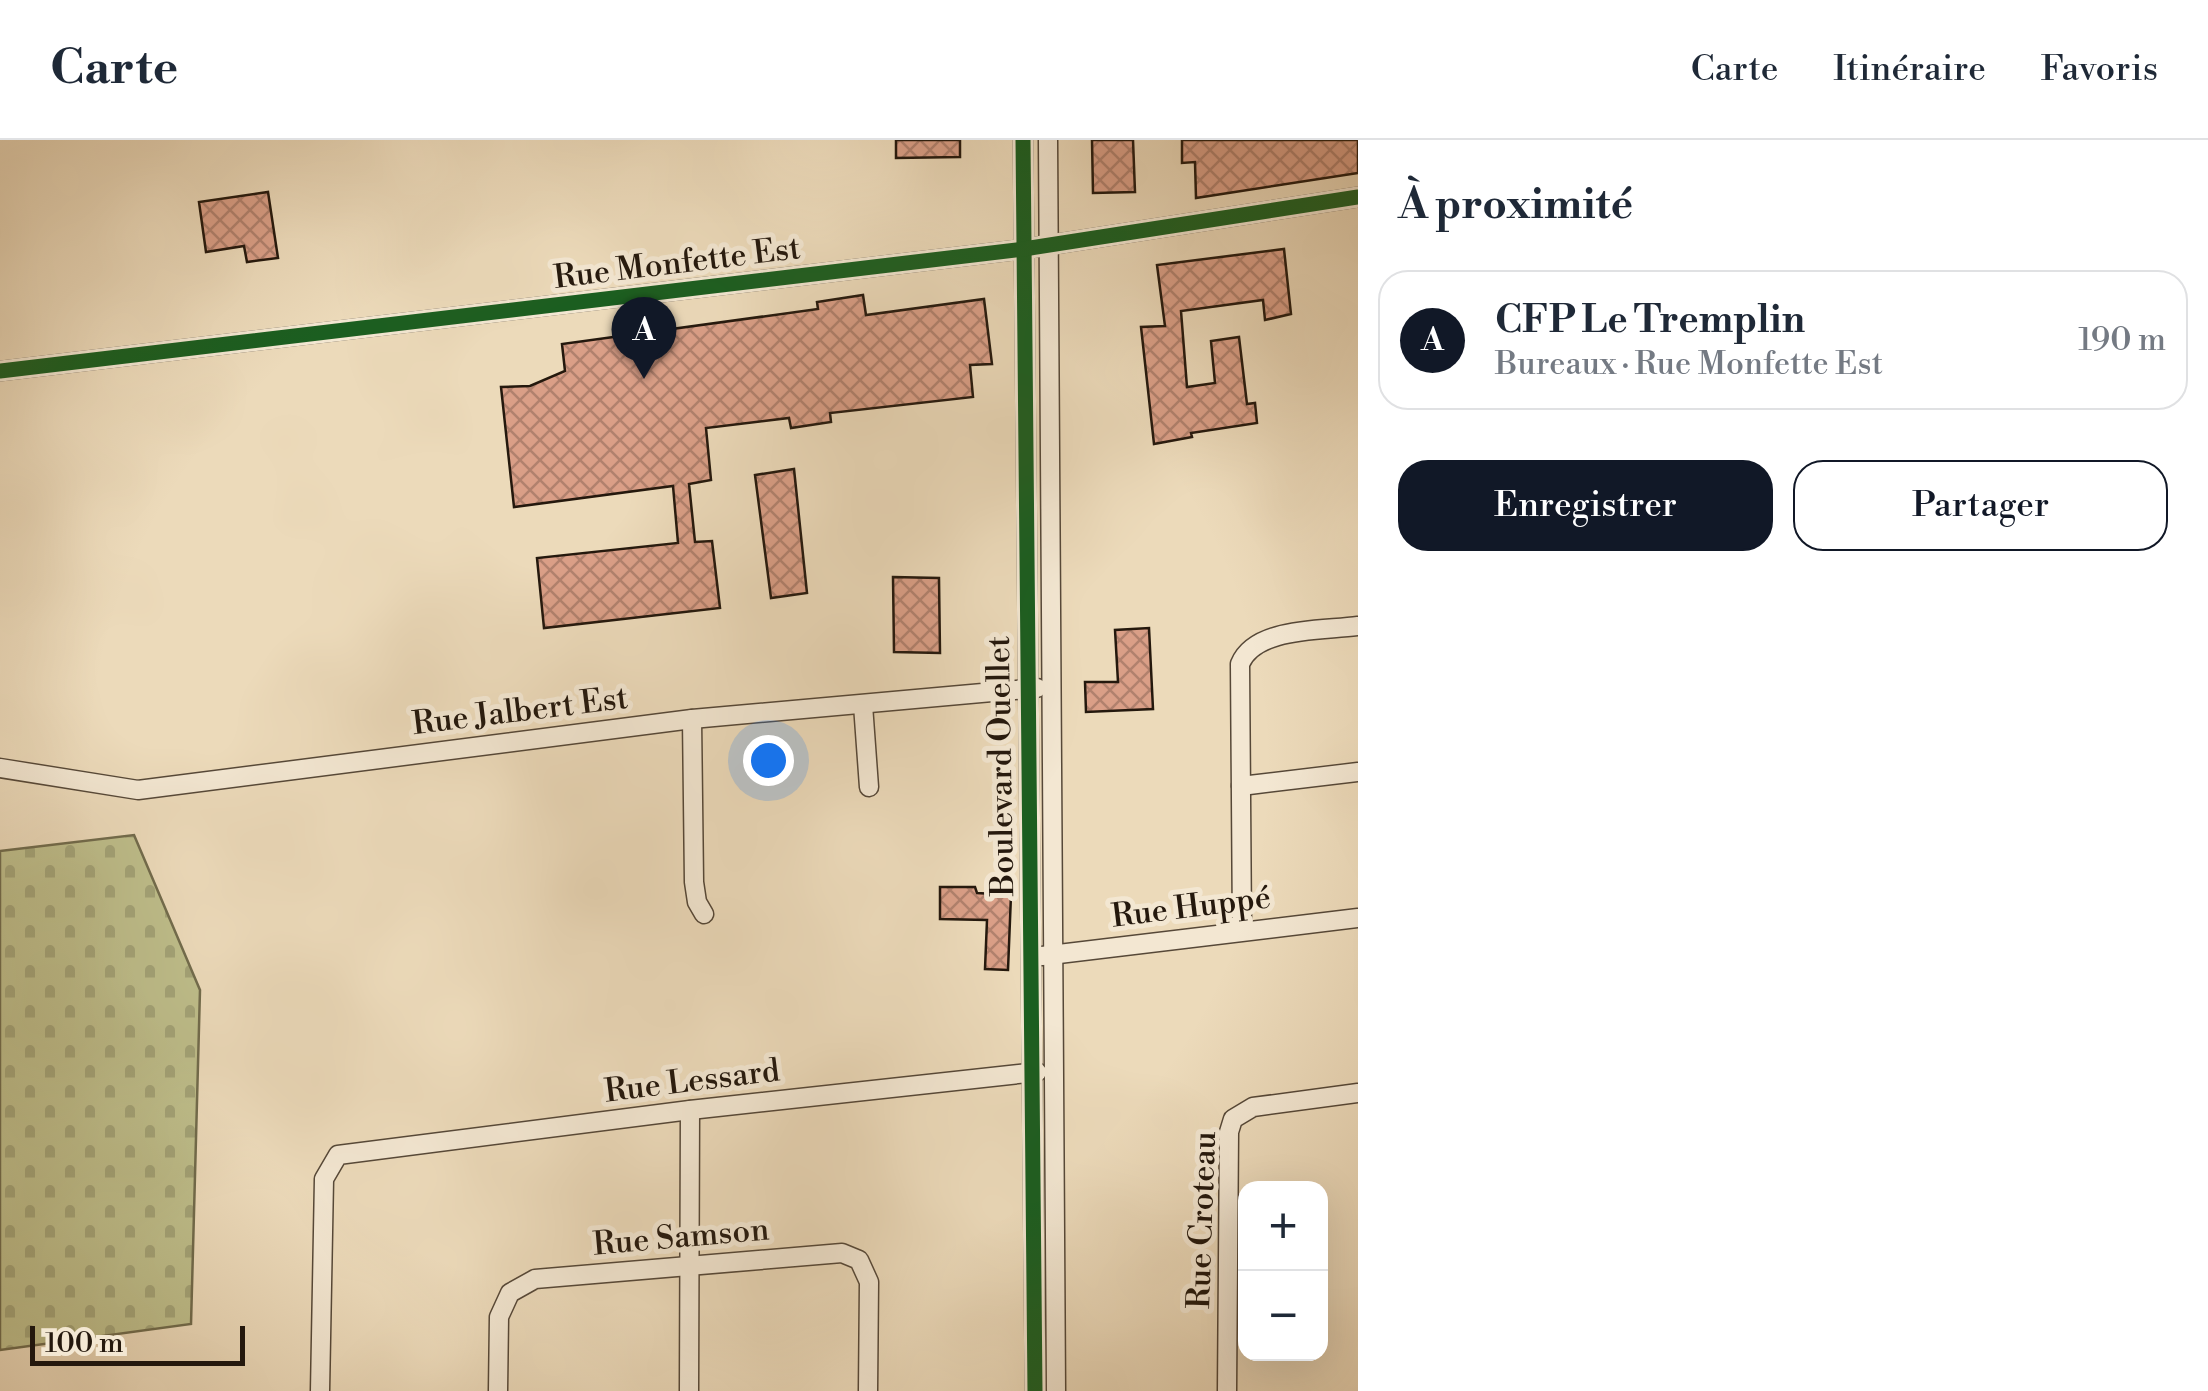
<!DOCTYPE html>
<html lang="fr">
<head>
<meta charset="utf-8">
<style>
  :root { --surface:#fff; --page:#f6f6f7; --text:#1f2937; --muted:#747a83; --line:#e0e1e3; --accent:#111827 }
  body { margin:0; font-family:"Libre Bodoni",serif; background:var(--page); color:var(--text) }
  .controls { position:absolute; right:30px; bottom:30px; display:grid; overflow:hidden; border-radius:20px; box-shadow:0 10px 40px #0002 }
  .controls button { width:90px; height:90px; display:grid; place-items:center; padding:0; border:0; border-bottom:2px solid var(--line); background:var(--surface); color:var(--text); font:50px sans-serif }
  .scale { position:absolute; left:30px; bottom:25px; width:215px; box-sizing:border-box; padding-left:10px; border:5px solid #24180d; border-top:0; font-size:28px; line-height:35px; white-space:nowrap; color:#24180d; -webkit-text-stroke:8px #f3e7d2; paint-order:stroke }
  .you { position:absolute; left:768px; top:620px; width:35px; height:35px; margin:-25px; border:8px solid #fff; border-radius:50%; background:#1a73e8; box-shadow:0 0 0 15px #1a73e833 }
  .badge { display:grid; place-items:center; width:65px; height:65px; border-radius:50%; background:var(--accent); color:#fff; font-size:32px; font-weight:700 }
  .pin { position:absolute; translate:-50% -82px; filter:drop-shadow(0 2px 5px #0008) }
  .pin::after { content:''; position:absolute; top:52px; width:35px; height:30px; background:inherit; clip-path:polygon(0 0,100% 0,50% 100%) }
  .list { margin:0; padding:0; list-style:none }
  h2 { display:flex; justify-content:space-between; align-items:center; height:130px; margin:0; padding:0 40px; font-size:42px }
  h2 small { font-size:32px; font-weight:400; color:var(--muted) }
  .list li { display:grid; grid-template-columns:65px 1fr auto; gap:30px; align-items:center; box-sizing:border-box; height:140px; margin:0 20px 20px; padding:0 20px; border:2px solid var(--line); border-radius:30px }
  .list b { display:block; font-size:38px; white-space:nowrap }
  .list p { margin:0; font-size:32px; white-space:nowrap; color:var(--muted) }
  .list em { font-size:32px; font-style:normal; color:var(--muted) }
  .actions { display:flex; gap:20px; padding:30px 40px }
  .actions a { flex:1; padding:22px 0; border:2px solid var(--accent); border-radius:30px; text-align:center; font-size:35px; color:var(--accent) }
  .actions .main { background:var(--accent); color:#fff }
  .map { position:relative; flex:none; width:1358px; height:1251px; overflow:hidden }
  header { display:flex; align-items:center; gap:60px; box-sizing:border-box; height:140px; padding:0 50px; background:var(--surface); border-bottom:2px solid var(--line) }
  header strong { font-size:48px }
  nav { display:flex; gap:55px; margin-inline-start:auto; font-size:35px }
  main { display:flex }
  aside { flex:1; background:var(--surface) }
  .map>svg:first-child { display:block }
</style>
</head>
<body>
<header>
<strong>Carte</strong>
<nav><a>Carte</a><a>Itinéraire</a><a>Favoris</a></nav>
</header>
<main>
<div class="map">
<svg width="1358" height="1251" viewBox="0 0 1358 1251">
  <defs>
    <pattern id="cemetery-stones" width="16" height="16" patternUnits="userSpaceOnUse" patternTransform="scale(2.5)"><rect width="16" height="16" fill="#bebe8b"/><path d="M2 7V4a2 2 0 0 1 4 0v3zM10 15v-3a2 2 0 0 1 4 0v3z" fill="#a3a377"/></pattern>
    <pattern id="building-cross-hatch" width="8" height="8" patternUnits="userSpaceOnUse" patternTransform="scale(2.5)"><rect width="8" height="8" fill="#da9f87"/><path d="M0 0l8 8M0 8l8-8" fill="none" stroke="#b1816d"/></pattern>
  </defs>
  <rect width="100%" height="100%" fill="#ecdaba"/>
  <filter id="stains"><feTurbulence type="fractalNoise" baseFrequency=".002" numOctaves="4"/><feColorMatrix values="0 0 0 0 .2 0 0 0 0 .09 0 0 0 0 .02 0 0 0 .5 -.17"/></filter>
  <radialGradient id="worn" r=".72"><stop offset=".6" stop-color="#630" stop-opacity="0"/><stop offset="1" stop-color="#630" stop-opacity=".3"/></radialGradient>
  <!-- cemetery -->
  <path fill="url(#cemetery-stones)" stroke="#716b4c" stroke-width="2.5" d="M134,695L200,850L191,1184L0,1210V711Z"/>
  <!-- building -->
  <g fill="url(#building-cross-hatch)" stroke="#24180d" stroke-width="2.5">
    <path d="M896,0H960V17L896,18Z"/>
    <path d="M1092,0H1133L1135,52L1093,53Z"/>
    <path d="M1182,0H1358V33L1196,58L1195,22L1182,23Z"/>
    <path d="M268,52L278,118L247,122L244,106L206,112L199,62Z"/>
    <path d="M1284,109L1291,174L1265,180L1263,160L1181,171L1187,247L1215,243L1211,201L1239,197L1247,264L1255,263L1257,283L1191,293L1192,297L1154,304L1141,187L1165,186L1157,125Z"/>
    <path d="M863,155L866,175L984,159L992,224L970,225L973,257L830,273L831,282L791,288L789,278L706,288L711,340L689,344L695,402L712,401L720,468L544,488L537,418L678,403L673,346L514,367L501,247L530,246L565,231L562,204L818,169L817,162Z"/>
    <path d="M794,329L807,453L771,458L755,335Z"/>
    <path d="M893,437L939,438L940,513L894,512Z"/>
    <path d="M1149,488L1153,569L1086,572L1085,542H1118L1115,490Z"/>
    <path d="M940,747H975L977,753L1011,755L1008,830L985,829L987,780L940,779Z"/>
  </g>
  <g fill="none" stroke-linecap="round" stroke-linejoin="round">
    <defs>
      <g id="minor">
        <path d="M1023,0L1035,1251"/>
        <path d="M1048,0L1056,1251"/>
        <path d="M0,231L1024,109L1358,57"/>
        <path d="M863,565L869,647"/>
        <path d="M692,579L694,742L697,762L704,774"/>
        <path d="M0,628L138,650L692,579L1037,548"/>
        <path d="M1241,646L1358,632"/>
        <path d="M1242,791L1240,524C1255,487 1322,491 1358,486"/>
        <path d="M1042,816L1358,778"/>
        <path d="M320,1251L324,1039L338,1015L690,970L1037,932"/>
        <path d="M498,1251L499,1177L510,1153L535,1139L842,1113L859,1120L869,1142L868,1251"/>
        <path d="M689,1251L690,970"/>
        <path d="M1227,1251L1229,992L1233,979L1253,967L1358,953"/>
      </g>
    </defs>
    <!-- minor casing -->
    <use href="#minor" stroke="#564838" stroke-width="21"/>
    <!-- minor -->
    <use href="#minor" stroke="#f3e7d2" stroke-width="18"/>
    <defs>
      <g id="cycleway">
        <path d="M1023,0L1035,1251"/>
        <path d="M0,231L1024,109L1358,57"/>
      </g>
    </defs>
    <!-- cycleway casing -->
    <use href="#cycleway" stroke="#f3e7d2" stroke-width="21"/>
    <!-- cycleway -->
    <use href="#cycleway" stroke="#1b5e20" stroke-width="15"/>
  </g>
  <g text-anchor="middle" dominant-baseline="central" stroke-width="10" stroke-linejoin="round" paint-order="stroke">
    <!-- street labels -->
    <g font-size="32" fill="#24180d" stroke="#f3e7d2">
      <text transform="translate(677 123) rotate(-7)">Rue Monfette Est</text>
      <text transform="translate(520 571) rotate(-7)">Rue Jalbert Est</text>
      <text transform="translate(1001 626) rotate(-91)">Boulevard Ouellet</text>
      <text transform="translate(1191 767) rotate(-7)">Rue Huppé</text>
      <text transform="translate(692 941) rotate(-7)">Rue Lessard</text>
      <text transform="translate(1202 1080) rotate(-88)">Rue Croteau</text>
      <text transform="translate(681 1097) rotate(-5)">Rue Samson</text>
    </g>
  </g>
  <rect width="100%" height="100%" filter="url(#stains)"/>
  <rect width="100%" height="100%" fill="url(#worn)"/>
</svg>
<div class="controls">
<button>+</button>
<button>−</button>
</div>
<div class="scale">100 m</div>
<div class="you"></div>
<div class="pin badge" style="left:644px;top:239px">A</div>
</div>
<aside>
<h2>À proximité<small></small></h2>
<ul class="list">
<li><span class="badge">A</span><div><b>CFP Le Tremplin</b><p>Bureaux · Rue Monfette Est</p></div><em>190 m</em></li>
</ul>
<div class="actions"><a class="main">Enregistrer</a><a>Partager</a></div>
</aside>
</main>
</body>
</html>
